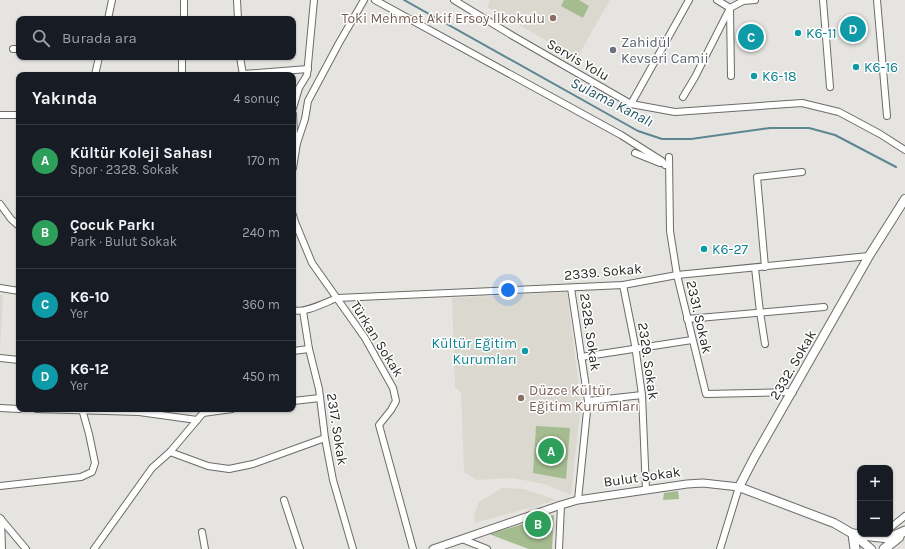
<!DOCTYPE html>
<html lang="tr">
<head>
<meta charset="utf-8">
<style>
  :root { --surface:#171b24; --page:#242831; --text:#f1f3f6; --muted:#9ea1a6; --line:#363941; --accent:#c5ab92 }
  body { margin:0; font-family:Karla,sans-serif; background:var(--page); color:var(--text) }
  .controls { position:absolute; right:12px; bottom:12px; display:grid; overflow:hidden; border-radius:8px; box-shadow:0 1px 3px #0004 }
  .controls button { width:36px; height:36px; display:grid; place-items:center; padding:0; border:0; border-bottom:1px solid var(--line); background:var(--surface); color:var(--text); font:20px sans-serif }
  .you { position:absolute; left:508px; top:290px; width:14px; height:14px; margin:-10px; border:3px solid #fff; border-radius:50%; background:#1a73e8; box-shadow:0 0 0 6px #1a73e833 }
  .badge { display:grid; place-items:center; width:26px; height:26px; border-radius:50%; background:var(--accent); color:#fff; font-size:13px; font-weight:700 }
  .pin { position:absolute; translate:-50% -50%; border:2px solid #fff; box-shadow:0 1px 4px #0006 }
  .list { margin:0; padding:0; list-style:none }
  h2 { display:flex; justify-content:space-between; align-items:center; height:52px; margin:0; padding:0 16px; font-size:17px }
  h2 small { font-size:13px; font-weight:400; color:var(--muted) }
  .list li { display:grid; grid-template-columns:26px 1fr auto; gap:12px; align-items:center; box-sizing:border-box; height:72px; padding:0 16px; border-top:1px solid var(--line) }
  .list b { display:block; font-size:15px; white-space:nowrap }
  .list p { margin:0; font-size:13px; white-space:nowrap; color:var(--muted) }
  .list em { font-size:13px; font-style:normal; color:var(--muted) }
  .icon { flex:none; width:22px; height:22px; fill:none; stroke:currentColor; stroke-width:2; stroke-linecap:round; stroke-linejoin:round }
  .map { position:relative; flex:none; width:905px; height:549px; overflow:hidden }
  .search { position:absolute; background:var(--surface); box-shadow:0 1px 3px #0004; left:16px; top:16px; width:280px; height:44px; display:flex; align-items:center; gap:10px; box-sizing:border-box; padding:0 14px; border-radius:8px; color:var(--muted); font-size:15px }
  .panel { position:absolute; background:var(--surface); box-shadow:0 1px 3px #0004; left:16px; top:72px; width:280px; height:340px; border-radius:8px }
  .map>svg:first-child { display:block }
</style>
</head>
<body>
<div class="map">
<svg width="905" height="549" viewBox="0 0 905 549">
  <rect width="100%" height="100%" fill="#e5e4e0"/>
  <!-- built -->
  <g fill="#dbd9cf">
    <path d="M490,0H610L577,58L487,7Z"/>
    <path d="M567,292L581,404L571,495L544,484L512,478L477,480L464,472L461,393L455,387L452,298Z"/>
    <path d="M0,295H3L0,350Z"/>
    <path d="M502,488L524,489L557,500L475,523L474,515L479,502Z"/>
  </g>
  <!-- green -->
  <g fill="#a4bc90">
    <path d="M564,0H579L589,6L583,18L561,6Z"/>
    <path d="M536,426L570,428L566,479L533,473Z"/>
    <path d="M678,491L679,499L663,500L664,493Z"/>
    <path d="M554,515L552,549H529L489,534Z"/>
  </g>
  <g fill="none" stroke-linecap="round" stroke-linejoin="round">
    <!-- stream -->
    <path stroke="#5c8690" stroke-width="2" d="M404,0L638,131L662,139H691L770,128H809L835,135L896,167"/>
    <defs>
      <g id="minor">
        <path d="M237,0L238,19"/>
        <path d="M375,0L621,135L662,161L665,165"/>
        <path d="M454,0L513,36L631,104L675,112L802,103L839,112L880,134L905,150"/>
        <path d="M717,0L730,8L731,76"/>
        <path d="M823,0L830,87"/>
        <path d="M877,0L887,116"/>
        <path d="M108,19L112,0"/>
        <path d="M184,19V0"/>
        <path d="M13,49H19"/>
        <path d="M240,57L243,75"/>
        <path d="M243,74L308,69"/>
        <path d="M95,75L99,57"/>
        <path d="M182,75V57"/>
        <path d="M683,97L695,77L730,8L743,1L755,0"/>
        <path d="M631,104L689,0"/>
        <path d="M293,108L299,88L307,75L314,0"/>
        <path d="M293,114L294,134L297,143L293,168"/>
        <path d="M0,115H19"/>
        <path d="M297,143L305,119L308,101L339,43L364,0"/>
        <path d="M635,153L660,163"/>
        <path d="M669,157L670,231L677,275L706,394L793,392"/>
        <path d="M0,204L11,219L19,226"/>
        <path d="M293,215L295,222L312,263L365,338L393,388L396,401L391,410L379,425L413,549"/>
        <path d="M765,267L757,177L802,172"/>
        <path d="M755,268L760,312L765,344"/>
        <path d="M623,285L635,345L642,395L646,490"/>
        <path d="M0,288L19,291"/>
        <path d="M571,288L588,401L578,500"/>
        <path d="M293,310C304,314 326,302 337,298L623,285L677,275L869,256"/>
        <path d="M303,311L309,349L319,389L325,438L333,480L353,549"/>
        <path d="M687,319L824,307"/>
        <path d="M293,351L309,349"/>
        <path d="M581,357L692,340"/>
        <path d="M0,358L19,360"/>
        <path d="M293,401L320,398"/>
        <path d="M588,401L642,395"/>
        <path d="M0,408L19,409"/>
        <path d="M37,409L139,412L197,420"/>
        <path d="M203,413L232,409"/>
        <path d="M170,452L208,466L229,469L253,464L325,438"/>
        <path d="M0,486L81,477L92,472L95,463L89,434L82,409"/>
        <path d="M284,500L300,549"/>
        <path d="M0,518L26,549"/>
        <path d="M1,519L2,549"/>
        <path d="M890,528L905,516"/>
        <path d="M202,532L205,549"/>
        <path d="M462,539L487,549"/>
        <path d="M94,549L152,468L170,452L203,413V409"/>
        <path d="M559,549L561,505"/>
        <path d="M720,549L739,487"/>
      </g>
      <path id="tertiary" d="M433,549L561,505L578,500L687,484L703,483L739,487"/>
      <path id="secondary" d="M871,549L853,534L834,523L739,487L754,458L869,256L905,199"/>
      <g id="primary">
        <path d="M855,549L853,534L889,538L905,531"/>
        <path d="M884,549L899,537"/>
      </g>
    </defs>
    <!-- minor casing -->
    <use href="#minor" stroke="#6b6b67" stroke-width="8"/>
    <!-- tertiary casing -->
    <use href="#tertiary" stroke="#6b6b67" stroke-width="9"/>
    <!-- secondary casing -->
    <use href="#secondary" stroke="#6b6b67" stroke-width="10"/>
    <!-- primary casing -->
    <use href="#primary" stroke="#6b6b67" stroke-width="11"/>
    <!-- minor -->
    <use href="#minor" stroke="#fff" stroke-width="6"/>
    <!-- tertiary -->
    <use href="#tertiary" stroke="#fff" stroke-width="7"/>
    <!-- secondary -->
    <use href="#secondary" stroke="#fff" stroke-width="8"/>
    <!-- primary -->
    <use href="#primary" stroke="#fff" stroke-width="9"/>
  </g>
  <!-- markers -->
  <g fill="#8d6e63" stroke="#fff" stroke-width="1.5">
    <circle cx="553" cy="18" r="4"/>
    <circle cx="521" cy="398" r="4"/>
  </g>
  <g fill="#0f9aa8" stroke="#fff" stroke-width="1.5">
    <circle cx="798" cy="33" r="4"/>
    <circle cx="856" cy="67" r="4"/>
    <circle cx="754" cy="76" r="4"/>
    <circle cx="704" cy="249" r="4"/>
    <circle cx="525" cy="351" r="4"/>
  </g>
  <circle fill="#6b7280" stroke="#fff" stroke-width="1.5" cx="613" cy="50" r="4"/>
  <g text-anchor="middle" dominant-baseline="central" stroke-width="3" stroke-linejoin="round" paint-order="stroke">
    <!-- education labels -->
    <g font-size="14" fill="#785e54" stroke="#fff" text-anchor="end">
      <text x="545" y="18">Toki Mehmet Akif Ersoy İlkokulu</text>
      <text x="529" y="390" text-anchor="start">Düzce Kültür<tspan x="529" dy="16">Eğitim Kurumları</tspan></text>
    </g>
    <!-- culture labels -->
    <g font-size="14" fill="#0d838f" stroke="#fff" text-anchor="start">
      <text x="806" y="33">K6-11</text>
      <text x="864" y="67">K6-16</text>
      <text x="762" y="76">K6-18</text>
      <text x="712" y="249">K6-27</text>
      <text x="517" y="343" text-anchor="end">Kültür Eğitim<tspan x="517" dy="16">Kurumları</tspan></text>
    </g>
    <!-- worship labels -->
    <g font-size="14" fill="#5b616d" stroke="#fff" text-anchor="start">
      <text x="621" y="42">Zahidül<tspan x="621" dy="16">Kevseri Camii</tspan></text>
    </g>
    <!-- street labels -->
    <g font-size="14" fill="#282826" stroke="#fff">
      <text transform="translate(578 60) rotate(30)">Servis Yolu</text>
      <text transform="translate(603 272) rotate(-5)">2339. Sokak</text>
      <text transform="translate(699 317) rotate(77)">2331. Sokak</text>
      <text transform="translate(590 332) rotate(82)">2328. Sokak</text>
      <text transform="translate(377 339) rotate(58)">Türkan Sokak</text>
      <text transform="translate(648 361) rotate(82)">2329. Sokak</text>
      <text transform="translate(793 365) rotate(-60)">2332. Sokak</text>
      <text transform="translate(337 429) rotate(81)">2317. Sokak</text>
      <text transform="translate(642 477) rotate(-8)">Bulut Sokak</text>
    </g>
    <!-- water labels -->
    <g font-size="15" font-style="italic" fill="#225562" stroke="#fff">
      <text transform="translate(612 102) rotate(27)">Sulama Kanalı</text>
    </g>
  </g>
</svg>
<div class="controls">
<button>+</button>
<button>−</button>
</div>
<div class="you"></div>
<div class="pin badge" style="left:551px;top:451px;background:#2e9e5b">A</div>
<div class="pin badge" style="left:538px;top:524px;background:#2e9e5b">B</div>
<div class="pin badge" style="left:751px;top:37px;background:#0f9aa8">C</div>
<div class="pin badge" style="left:853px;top:29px;background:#0f9aa8">D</div>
<div class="search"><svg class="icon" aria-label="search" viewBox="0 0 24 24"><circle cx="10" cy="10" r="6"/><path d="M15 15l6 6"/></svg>Burada ara</div>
<section class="panel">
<h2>Yakında<small>4 sonuç</small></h2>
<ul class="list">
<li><span class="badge" style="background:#2e9e5b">A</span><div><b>Kültür Koleji Sahası</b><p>Spor · 2328. Sokak</p></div><em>170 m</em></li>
<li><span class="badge" style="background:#2e9e5b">B</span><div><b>Çocuk Parkı</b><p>Park · Bulut Sokak</p></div><em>240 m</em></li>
<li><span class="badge" style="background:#0f9aa8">C</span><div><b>K6-10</b><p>Yer</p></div><em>360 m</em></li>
<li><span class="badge" style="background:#0f9aa8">D</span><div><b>K6-12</b><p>Yer</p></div><em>450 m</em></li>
</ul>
</section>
</div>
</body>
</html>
